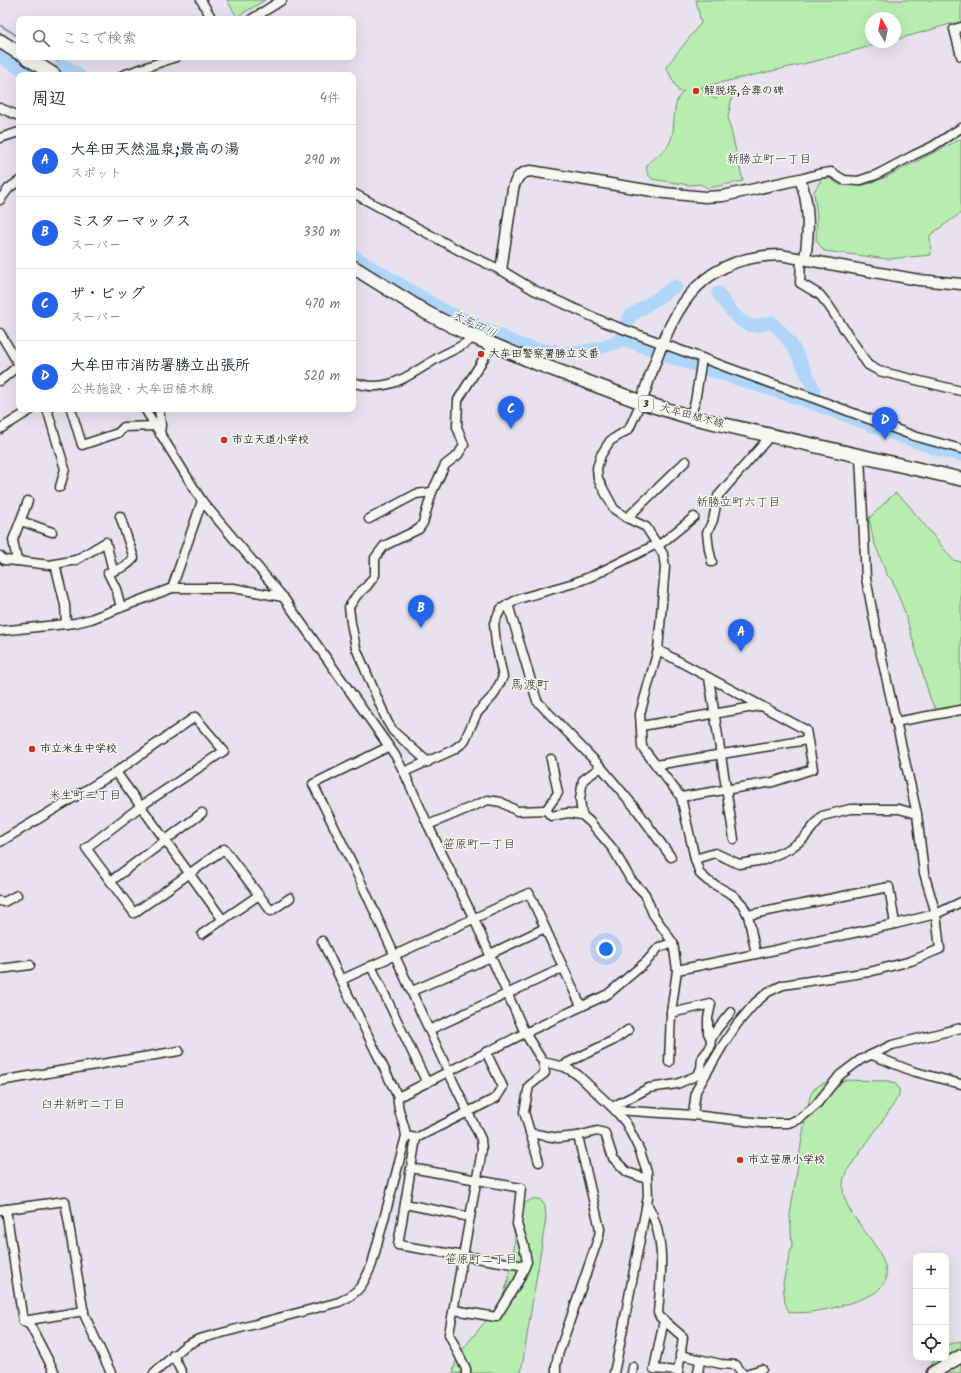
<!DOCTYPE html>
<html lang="ja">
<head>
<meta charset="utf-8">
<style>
  :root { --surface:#fff; --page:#f2f2f3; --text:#1f2937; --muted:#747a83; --line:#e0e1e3; --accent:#2563eb }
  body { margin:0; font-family:Kalam,"Klee One",sans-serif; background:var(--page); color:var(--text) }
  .controls { position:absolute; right:12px; bottom:12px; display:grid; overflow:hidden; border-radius:8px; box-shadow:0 4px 16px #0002 }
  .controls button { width:36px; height:36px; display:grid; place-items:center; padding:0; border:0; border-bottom:1px solid var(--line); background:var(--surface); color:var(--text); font:20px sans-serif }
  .compass { position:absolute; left:865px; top:12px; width:36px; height:36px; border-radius:50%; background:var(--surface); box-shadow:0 4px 16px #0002; rotate:351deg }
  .you { position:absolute; left:606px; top:949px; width:14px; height:14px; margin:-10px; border:3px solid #fff; border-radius:50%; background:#1a73e8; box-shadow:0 0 0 6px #1a73e833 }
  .badge { display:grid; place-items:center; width:26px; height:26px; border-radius:50%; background:var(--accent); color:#fff; font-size:13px; font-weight:700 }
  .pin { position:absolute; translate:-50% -33px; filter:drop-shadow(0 1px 2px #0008) }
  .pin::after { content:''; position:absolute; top:21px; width:14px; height:12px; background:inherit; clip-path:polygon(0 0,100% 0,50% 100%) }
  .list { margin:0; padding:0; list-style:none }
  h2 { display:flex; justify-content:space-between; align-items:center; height:52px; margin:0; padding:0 16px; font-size:17px }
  h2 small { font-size:13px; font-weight:400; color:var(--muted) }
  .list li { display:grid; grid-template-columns:26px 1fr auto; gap:12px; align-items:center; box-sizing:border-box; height:72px; padding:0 16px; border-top:1px solid var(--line) }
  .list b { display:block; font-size:15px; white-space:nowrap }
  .list p { margin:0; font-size:13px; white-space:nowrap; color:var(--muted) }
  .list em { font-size:13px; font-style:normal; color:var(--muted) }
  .icon { flex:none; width:22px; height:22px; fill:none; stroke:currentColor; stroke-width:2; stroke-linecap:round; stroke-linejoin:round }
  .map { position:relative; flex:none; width:961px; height:1373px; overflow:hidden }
  .search { position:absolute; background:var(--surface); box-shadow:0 4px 16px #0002; left:16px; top:16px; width:340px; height:44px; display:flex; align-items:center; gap:10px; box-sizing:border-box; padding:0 14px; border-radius:8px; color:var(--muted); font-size:15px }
  .panel { position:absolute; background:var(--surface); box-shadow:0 4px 16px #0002; left:16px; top:72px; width:340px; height:340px; border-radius:8px }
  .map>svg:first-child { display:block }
</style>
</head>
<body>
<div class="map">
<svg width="961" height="1373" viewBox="0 0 961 1373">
  <rect width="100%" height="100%" fill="#e7e2ee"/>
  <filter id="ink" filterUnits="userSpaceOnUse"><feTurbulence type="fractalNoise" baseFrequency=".025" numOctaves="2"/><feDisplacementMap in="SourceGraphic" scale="8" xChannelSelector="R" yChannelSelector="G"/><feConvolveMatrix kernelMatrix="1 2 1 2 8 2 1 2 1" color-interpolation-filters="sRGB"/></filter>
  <g filter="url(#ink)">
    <!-- green -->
    <g fill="#b7eeb0" stroke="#718c6e">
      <path d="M227,0H265L237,17Z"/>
      <path d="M696,0H961V47L954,23L895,40V18H871V42H886L816,61L701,87L711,97L716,99L726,89L731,88L733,91L728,118L743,181L708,188L700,184L689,185L652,179C635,161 662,158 669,144C678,128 669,103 684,91L679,92L666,67L701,23Z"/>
      <path d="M961,139V213L930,235L931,255L888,259L824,251L816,240L817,216L814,192L822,178L831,179L840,185H865L884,178Z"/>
      <path d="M895,493L905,501L953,560L961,562V715H959L948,717L937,712L930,698L904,610L892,580L887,575L873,539L869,518Z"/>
      <path d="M837,1080L889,1081L895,1083L899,1089V1095L888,1113L846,1172C828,1212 891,1241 886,1280C883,1284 880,1289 876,1292C858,1303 810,1316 789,1312L785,1303L783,1283L792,1245L790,1215L803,1132L810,1096L814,1089L818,1086L826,1082Z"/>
      <path d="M532,1199H540L545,1206L546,1218L521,1373H453C455,1347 494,1320 504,1293C508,1282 511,1270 513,1257C515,1245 515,1215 522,1206C524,1203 529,1201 532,1199Z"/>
      <path d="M961,1341V1373H927L935,1358H946V1345Z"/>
    </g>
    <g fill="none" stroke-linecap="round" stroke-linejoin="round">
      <!-- stream -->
      <g stroke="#7a92a7" stroke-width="2">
        <path d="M0,25L19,37"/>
        <path d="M51,57L65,66"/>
      </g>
      <!-- river -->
      <g stroke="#afd6f9" stroke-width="13">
        <path d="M0,57L31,75"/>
        <path d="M57,70L65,66L79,75"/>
        <path d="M353,256L445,311L520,345L549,351L574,353L604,347L615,343L620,340L630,316L676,286"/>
        <path d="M718,293C725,303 741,328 755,326C760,326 766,323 771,322C793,340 802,364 814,390L809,402L899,436L946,452L961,455"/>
        <path d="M621,338L670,357L809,402"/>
      </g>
      <defs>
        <g id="minor">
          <path d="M201,0L212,19"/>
          <path d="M252,19L282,0"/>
          <path d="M961,27L954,29L961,56"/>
          <path d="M123,75L176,57"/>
          <path d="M0,108L19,116"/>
          <path d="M0,138L19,132"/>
          <path d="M800,179L818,174L831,172L844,180L858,181L876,175L914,155L933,146L961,128"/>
          <path d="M353,193L462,252L501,270L534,290L604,322L756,378L816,399L914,436L961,449"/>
          <path d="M0,200L9,188L19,181"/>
          <path d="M801,259L800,283L820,295L829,306L868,365L879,371L961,391"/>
          <path d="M0,333L19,365"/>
          <path d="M0,381L19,365"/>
          <path d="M353,382C387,395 409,375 436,359C449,351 463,347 474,337"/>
          <path d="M641,402L629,429L610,441L601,455L597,468L598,479L614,509L627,518L646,527L663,554L665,567L658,650L640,714L642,747L681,797L695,859L700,874L708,881L733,895L742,904L748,915"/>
          <path d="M47,409L65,469L60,487"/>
          <path d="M71,409L82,445L118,433L124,427L156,426"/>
          <path d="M145,409L202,501L283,597L395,755L404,772L428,825L474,919L525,1033L543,1062L565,1067L578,1075L615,1110L626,1123L640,1151L647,1172L648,1197L620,1344L614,1373"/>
          <path d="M159,409L161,425L160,434"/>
          <path d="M690,417L695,402L702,358"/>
          <path d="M0,429L32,409"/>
          <path d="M28,501L13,540L17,561L50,565L76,560L106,542L113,571"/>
          <path d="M120,516L134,558C126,568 119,568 108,573L116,589L121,607"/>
          <path d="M627,518L686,461"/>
          <path d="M369,519L416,494L432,492"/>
          <path d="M21,521L52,532"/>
          <path d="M658,546L694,517"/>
          <path d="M0,556L4,560L17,561"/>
          <path d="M712,562L709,549L707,533L713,520L718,496L771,435"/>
          <path d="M55,564L65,605L66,624"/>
          <path d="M172,588L202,501"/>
          <path d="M508,604L537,701L601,767L637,810L671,857"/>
          <path d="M0,631L75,623L91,619L172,588H233L283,597"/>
          <path d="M658,650L806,730L813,769L773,782L681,797"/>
          <path d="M709,678L734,839"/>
          <path d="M895,722L961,710"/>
          <path d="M641,726L760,706"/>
          <path d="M388,747L313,784L354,867L448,1071L481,1139L482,1150L449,1334L466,1369V1373"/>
          <path d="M428,762L393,731L387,721L356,648L351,623L349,607L357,595L367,586L375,575V558L384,546L419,529L423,523L432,492L445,465L458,455L464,445L457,427L458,400L492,345"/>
          <path d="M656,765L807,740"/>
          <path d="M116,772L223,920"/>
          <path d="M404,772L453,750L464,742L477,713L493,696L503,677L496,644L494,623L501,609L518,599L574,583L592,576L657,544"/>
          <path d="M546,810L558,793L551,759"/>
          <path d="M582,815L580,799L583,780L601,767"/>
          <path d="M428,825L488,800L501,802L517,811L546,810L551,816L568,813L582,815L590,822L613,849L631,880L645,894L653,914L673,943L677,970L671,1013L669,1062"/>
          <path d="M0,842L116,772L195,717L224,751L141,806L86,848L134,913L224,849L271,911L290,898"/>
          <path d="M695,859L715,853L739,864L764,860L789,849L803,839L822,816L850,809H899L917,814"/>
          <path d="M111,881L202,813"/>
          <path d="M0,901L4,902L17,895"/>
          <path d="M202,934L259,895"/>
          <path d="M490,954L545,928"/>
          <path d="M756,954L748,915L889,887L895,924"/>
          <path d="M371,966L427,1083"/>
          <path d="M0,969L30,965"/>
          <path d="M677,970L756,954L895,924L936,914L961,902"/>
          <path d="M341,980L529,893L581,1006"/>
          <path d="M412,991L491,957"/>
          <path d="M429,1030L563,968"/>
          <path d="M711,1039L717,1029L731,1012"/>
          <path d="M872,1055L912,1071L961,1084"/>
          <path d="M565,1067L567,1063L614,1040L628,1030"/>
          <path d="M0,1081L179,1051"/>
          <path d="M398,1097L525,1033L608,994L646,962L659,947L673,943"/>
          <path d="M612,1107L649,1088L677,1084L698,1075L701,1068L702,1058L710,1048L711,1039L708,1033V1018L711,1004L671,1013"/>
          <path d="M615,1110L693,1115L762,1123H788L799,1119L815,1106L840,1075L860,1060L892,1045L961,1028"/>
          <path d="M693,1115L696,1091L723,1045L737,1024L755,1003L768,992L783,985L869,972L911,961L940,949L936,914L924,873L917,814L879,646L866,578L860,456"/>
          <path d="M530,1133L558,1138L578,1136"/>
          <path d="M411,1137L416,1138L496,1098L503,1087L486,1052"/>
          <path d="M416,1138L398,1245L525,1266"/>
          <path d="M539,1162L524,1112L529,1086L545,1073L543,1062"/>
          <path d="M411,1168L521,1188L517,1224L524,1246L527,1262L519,1280L496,1317L454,1310"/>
          <path d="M647,1203C667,1240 661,1274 658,1313L660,1317L683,1337L678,1373"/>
          <path d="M405,1204L470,1217"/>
          <path d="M6,1209L23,1321L84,1311"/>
          <path d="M0,1210L65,1201L84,1314L111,1373"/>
          <path d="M664,1320L654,1369L678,1371"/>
          <path d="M23,1321L30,1325L55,1373"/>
          <path d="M173,1355L182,1373"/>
          <path d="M680,1355L721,1364L736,1365L742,1373"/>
          <path d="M154,1373L185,1346L199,1339L339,1302C359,1293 364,1284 372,1264L406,1136C405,1123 396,1110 398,1097L322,941"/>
          <path d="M556,1373V1366L558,1355L599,1236L600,1229L578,1136L597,1131L605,1133L613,1158L627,1172L647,1179"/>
          <path d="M632,1373L633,1367"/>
          <path d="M698,1373L700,1360"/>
          <path d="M749,1373L762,1369"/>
        </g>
        <g id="tertiary">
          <path d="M501,270L513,189C516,178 520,172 531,171L665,193L705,197L723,196L800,179C810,205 809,231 805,259"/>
          <path d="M641,402C668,327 685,257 780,255L919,280L961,284"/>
        </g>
        <path id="secondary" d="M933,1373L961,1356"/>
        <g id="primary">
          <path d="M0,41L19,53"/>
          <path d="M26,57L54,75"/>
          <path d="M353,267L427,313L474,337L539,364L641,402L690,417L961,479"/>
        </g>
      </defs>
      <!-- minor casing -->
      <use href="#minor" stroke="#2b2b2b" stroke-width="11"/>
      <!-- tertiary casing -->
      <use href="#tertiary" stroke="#2b2b2b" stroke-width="13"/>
      <!-- secondary casing -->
      <use href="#secondary" stroke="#2b2b2b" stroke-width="15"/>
      <!-- primary casing -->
      <use href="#primary" stroke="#2b2b2b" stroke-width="16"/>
      <!-- minor -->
      <use href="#minor" stroke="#f6f6f2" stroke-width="8"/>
      <!-- tertiary -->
      <use href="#tertiary" stroke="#f6f6f2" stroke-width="10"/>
      <!-- secondary -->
      <use href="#secondary" stroke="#f6f6f2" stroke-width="12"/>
      <!-- primary -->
      <use href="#primary" stroke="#f6f6f2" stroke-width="13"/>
    </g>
  </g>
  <!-- markers -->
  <g fill="#c8321e" stroke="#f6f6f2" stroke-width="1.5">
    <circle cx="696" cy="91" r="4"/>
    <circle cx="481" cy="354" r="4"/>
    <circle cx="224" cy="440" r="4"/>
    <circle cx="32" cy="749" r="4"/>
    <circle cx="740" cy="1160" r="4"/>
  </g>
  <g text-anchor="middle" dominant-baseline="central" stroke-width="3" stroke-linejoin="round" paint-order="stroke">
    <!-- shield labels -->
    <rect fill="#f6f6f2" stroke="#686867" stroke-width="1" x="639" y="396" width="14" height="16" rx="3"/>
    <g font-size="10" font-weight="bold" fill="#2b2b2b">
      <text x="646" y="404">3</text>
    </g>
    <!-- poi labels -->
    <g font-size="11" font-weight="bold" fill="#2b2b2b" stroke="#f6f6f2" text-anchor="start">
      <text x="704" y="91">解脱塔,合葬の碑</text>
      <text x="489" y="354">大牟田警察署勝立交番</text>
      <text x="232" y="440">市立天道小学校</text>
      <text x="40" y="749">市立米生中学校</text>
      <text x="748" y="1160">市立笹原小学校</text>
    </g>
    <!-- street labels -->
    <g font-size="11" fill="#2b2b2b" stroke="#f6f6f2">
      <text transform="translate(692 416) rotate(15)">大牟田植木線</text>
    </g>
    <!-- neighbourhood labels -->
    <g font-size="12" fill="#2b2b2b" stroke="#f6f6f2">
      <text x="769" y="159">新勝立町一丁目</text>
      <text x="738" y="502">新勝立町六丁目</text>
      <text x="85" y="795">米生町二丁目</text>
      <text x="479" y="844">笹原町一丁目</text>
      <text x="83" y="1104">臼井新町二丁目</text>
      <text x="481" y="1259">笹原町二丁目</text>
    </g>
    <!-- water labels -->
    <g font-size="12" font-style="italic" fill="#4c565e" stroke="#f6f6f2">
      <text transform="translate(474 324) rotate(25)">大牟田川</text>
    </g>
    <!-- quarter labels -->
    <g font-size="13" fill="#2b2b2b" stroke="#f6f6f2">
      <text x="530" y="685">馬渡町</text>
    </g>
  </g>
</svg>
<div class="controls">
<button>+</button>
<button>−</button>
<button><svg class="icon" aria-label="locate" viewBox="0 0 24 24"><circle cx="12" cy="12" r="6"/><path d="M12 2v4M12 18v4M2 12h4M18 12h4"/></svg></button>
</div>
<svg class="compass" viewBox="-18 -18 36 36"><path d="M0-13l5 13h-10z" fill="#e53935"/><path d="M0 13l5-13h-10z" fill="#747a83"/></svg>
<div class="you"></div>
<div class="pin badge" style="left:741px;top:652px">A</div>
<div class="pin badge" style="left:421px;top:628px">B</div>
<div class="pin badge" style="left:511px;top:429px">C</div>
<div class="pin badge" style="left:885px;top:440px">D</div>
<div class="search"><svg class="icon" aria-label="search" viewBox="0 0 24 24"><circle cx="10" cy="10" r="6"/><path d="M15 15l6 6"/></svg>ここで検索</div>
<section class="panel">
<h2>周辺<small>4件</small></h2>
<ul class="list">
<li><span class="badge">A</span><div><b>大牟田天然温泉;最高の湯</b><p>スポット</p></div><em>290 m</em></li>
<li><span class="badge">B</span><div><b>ミスターマックス</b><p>スーパー</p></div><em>330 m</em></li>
<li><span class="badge">C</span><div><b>ザ・ビッグ</b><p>スーパー</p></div><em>470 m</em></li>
<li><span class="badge">D</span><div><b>大牟田市消防署勝立出張所</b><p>公共施設 · 大牟田植木線</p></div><em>520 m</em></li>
</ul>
</section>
</div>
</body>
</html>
